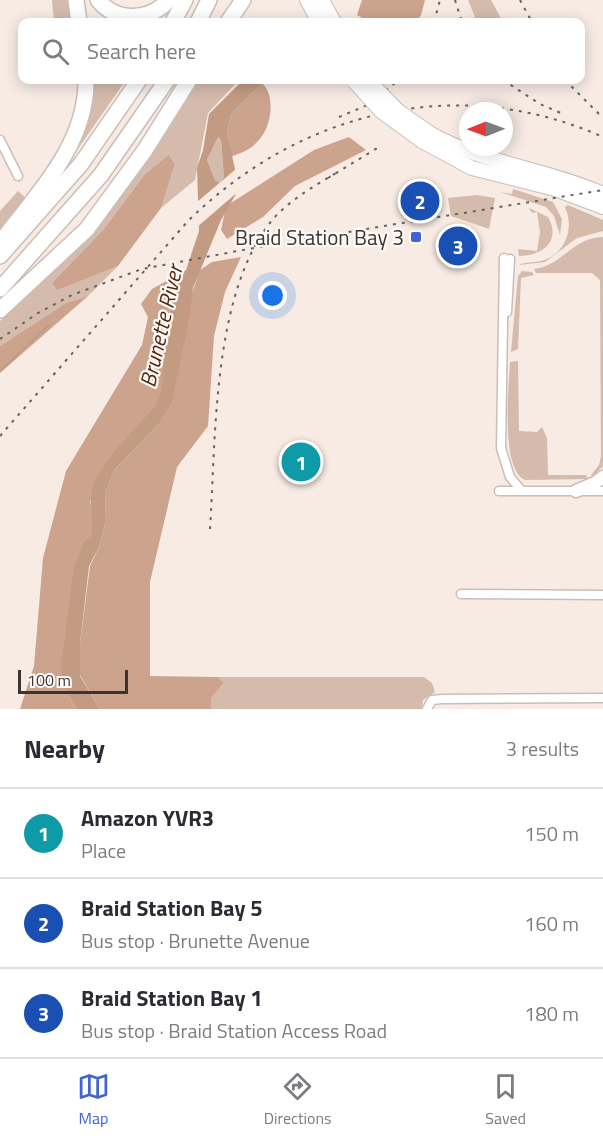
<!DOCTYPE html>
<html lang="en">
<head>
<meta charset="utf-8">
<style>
  :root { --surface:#fff; --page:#f2f2f3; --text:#2b2b33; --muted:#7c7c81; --line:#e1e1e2; --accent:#4064d6 }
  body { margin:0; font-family:"Titillium Web",sans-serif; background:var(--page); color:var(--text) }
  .compass { position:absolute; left:459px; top:102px; width:54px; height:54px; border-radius:50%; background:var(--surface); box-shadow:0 3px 15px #0003; rotate:269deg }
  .scale { position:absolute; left:18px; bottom:15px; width:110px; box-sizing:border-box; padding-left:6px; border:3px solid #3a3532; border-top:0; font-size:16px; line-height:21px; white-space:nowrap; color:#3a3532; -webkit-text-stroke:4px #fffaf7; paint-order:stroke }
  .you { position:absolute; left:273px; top:296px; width:21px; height:21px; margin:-15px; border:4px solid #fff; border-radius:50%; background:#1a73e8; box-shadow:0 0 0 9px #1a73e833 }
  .badge { display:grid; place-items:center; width:39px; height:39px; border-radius:50%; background:var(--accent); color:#fff; font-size:20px; font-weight:700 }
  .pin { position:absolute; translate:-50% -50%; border:3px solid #fff; box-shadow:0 2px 6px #0006 }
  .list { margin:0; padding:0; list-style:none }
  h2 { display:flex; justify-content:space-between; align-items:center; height:78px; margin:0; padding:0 24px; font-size:26px }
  h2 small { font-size:20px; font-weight:400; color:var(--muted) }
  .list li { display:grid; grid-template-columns:39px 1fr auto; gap:18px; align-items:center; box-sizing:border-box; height:90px; padding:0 24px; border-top:2px solid var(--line) }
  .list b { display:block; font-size:22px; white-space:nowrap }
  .list p { margin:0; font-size:20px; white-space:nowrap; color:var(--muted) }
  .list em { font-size:20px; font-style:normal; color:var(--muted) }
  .icon { flex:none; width:33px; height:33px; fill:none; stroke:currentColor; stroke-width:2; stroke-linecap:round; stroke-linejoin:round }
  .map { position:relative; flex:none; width:603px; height:709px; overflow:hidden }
  .search { position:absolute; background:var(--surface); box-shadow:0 3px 15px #0003; left:18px; right:18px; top:18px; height:66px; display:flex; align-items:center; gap:15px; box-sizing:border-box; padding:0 21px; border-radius:12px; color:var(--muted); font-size:22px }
  .sheet { height:348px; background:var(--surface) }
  nav { display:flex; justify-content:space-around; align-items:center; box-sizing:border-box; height:84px; border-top:2px solid var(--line); background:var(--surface); font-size:16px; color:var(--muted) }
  nav a { display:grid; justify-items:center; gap:3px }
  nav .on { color:var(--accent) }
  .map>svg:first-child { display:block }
</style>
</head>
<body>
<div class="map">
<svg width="603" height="709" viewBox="0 0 603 709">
  <rect width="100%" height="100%" fill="#f7ebe4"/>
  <!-- green -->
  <g fill="#d5bbac">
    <path d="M52,0H71L73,22H54Z"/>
    <path d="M468,0H491L503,22H477Z"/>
    <path d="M90,80H126L77,150L73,149Z"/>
    <path d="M197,80H239L208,113L195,180L161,208L175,164L169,156L145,174L103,230L52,283L57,289L118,266L88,296L66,303L0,346V321L77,248L111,209Z"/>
    <path d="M218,137L221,140L224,177L220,183L215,180L207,160Z"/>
    <path d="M513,189L553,202L562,219L560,235L554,216L546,207L500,192L512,194Z"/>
    <path d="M18,191L26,198L0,229V211Z"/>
    <path d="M477,195L495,198L489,229L451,216L448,198Z"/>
    <path d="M568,205L603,220V231L577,238L545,262L519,265C522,262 533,263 541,261C565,255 575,228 565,207Z"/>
    <path d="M529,208L548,217C562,241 542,256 519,256L518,249L537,251L540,232L537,212L532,213Z"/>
    <path d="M603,237V466L593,477L591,475L599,465L601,456L600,280L592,273H536L534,269C562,266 573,237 603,237Z"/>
    <path d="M522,271L532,272L534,275L521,278L518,349L511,352L518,276Z"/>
    <path d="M518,361L519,431L537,432L542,427L547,438L548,475H586L588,479L525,480C500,469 509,386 510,362Z"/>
    <path d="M150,677H424L432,683L435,692L423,700L422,709H100Z"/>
  </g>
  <!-- forest -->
  <g fill="#cca38c">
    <path d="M362,0H425L421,15L416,22H370L357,15Z"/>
    <path d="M262,83C277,97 271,130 256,143C250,150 240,153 231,157L227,133L231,114Z"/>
    <path d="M349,137L366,150L295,186L263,217L227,239L221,230L226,206L314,150Z"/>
    <path d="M169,155L175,164L161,208L118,266L57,290L52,283L103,230L145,174Z"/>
    <path d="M241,257L225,292L214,336L208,426L177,467L150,582V676L218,677L223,683L211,698V709H100L80,675V643L90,566L99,547L106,521L105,493L115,469L157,426L183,341L190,315V299L200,270L212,262Z"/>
    <path d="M186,270L175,288L167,321H171V335L165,341L164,383L159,399L150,414L137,427L90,501L94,522L66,690L76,709H20L34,666L43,558L66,471L142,345L148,317L141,304L152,289Z"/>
    <path d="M88,296L0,373V346L66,303Z"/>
  </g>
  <!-- water -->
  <path fill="#c39b83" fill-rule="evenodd" d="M243,80H265L231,114L227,133L237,178L236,194L221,220L193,288L190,315L172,402L157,426L115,469L105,493L106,521L99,547L89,566L80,643V676L100,709H76L66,690L61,667L74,567L84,542L91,536C95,519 87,501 93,486C102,464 121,443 137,426C145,417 155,409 159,397C167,378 157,350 171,335V321L167,322L175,288L186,270L199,231L197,168L203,150L209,114ZM218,137L221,140L224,177L220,183L215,180L207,160Z"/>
  <!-- pier -->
  <path fill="#f7ebe4" d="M236,169L240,190L196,228L197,202Z"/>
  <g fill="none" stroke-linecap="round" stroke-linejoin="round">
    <!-- stream -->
    <path stroke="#c39b83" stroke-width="2" d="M0,371L49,325"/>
    <defs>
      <g id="minor">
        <path d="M0,140L18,176"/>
        <path d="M504,258L501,448L510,477L522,491"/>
        <path d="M507,312L510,259"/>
        <path d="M499,491H603"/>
        <path d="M461,594L603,595"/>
        <path d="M427,709L432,700L442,699L603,698"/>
      </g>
      <path id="secondary" d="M576,491L595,483L603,477"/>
      <g id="primary">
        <path d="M307,0L319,22"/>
        <path d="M322,0L334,22"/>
        <path d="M431,134C485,164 547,169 603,194"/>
        <path d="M422,141L472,168L555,189L603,207"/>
      </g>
      <g id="motorway">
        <path d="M76,0L79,22"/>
        <path d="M98,0C117,23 149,21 169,0"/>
        <path d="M173,22L185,0"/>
        <path d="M198,22L209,0"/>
        <path d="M228,22L243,0"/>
        <path d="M0,243C37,194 87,144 86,80"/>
        <path d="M0,256L81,164L139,80"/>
        <path d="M0,289L101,175L167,80"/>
        <path d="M0,310L87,229L145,150L189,80"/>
      </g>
    </defs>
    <!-- minor casing -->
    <use href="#minor" stroke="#cabeb8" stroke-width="11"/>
    <!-- secondary casing -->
    <use href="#secondary" stroke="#cabeb8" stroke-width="15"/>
    <!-- primary casing -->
    <use href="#primary" stroke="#cabeb8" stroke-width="16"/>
    <!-- motorway casing -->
    <use href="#motorway" stroke="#cabeb8" stroke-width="18"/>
    <!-- minor -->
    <use href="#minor" stroke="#fff" stroke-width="8"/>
    <!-- secondary -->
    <use href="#secondary" stroke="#fff" stroke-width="12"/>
    <!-- primary -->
    <use href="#primary" stroke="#fff" stroke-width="14"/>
    <!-- motorway -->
    <use href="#motorway" stroke="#fff" stroke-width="15"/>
    <!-- rail -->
    <g stroke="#69635f" stroke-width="2" stroke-dasharray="3 6" stroke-linecap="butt">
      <path d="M455,0L462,22"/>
      <path d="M520,0L532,22"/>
      <path d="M434,22L440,0"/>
      <path d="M503,80L540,104L563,114"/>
      <path d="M565,80L603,118"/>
      <path d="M339,117L365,106L399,80"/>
      <path d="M328,178L379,147"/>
      <path d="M0,339L38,313L72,295L142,269L275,244L603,190"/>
      <path d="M0,436L188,221C300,111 457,72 603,137"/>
      <path d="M210,529C216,438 212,292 273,219C290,200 314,186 336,173"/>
    </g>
    <defs>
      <g id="primary-bridge">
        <path d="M368,80L398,111L431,134"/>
        <path d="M354,81L381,111L422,141"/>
      </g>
    </defs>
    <!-- primary-bridge casing -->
    <use href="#primary-bridge" stroke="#cabeb8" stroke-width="16" stroke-linecap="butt"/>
    <!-- primary-bridge -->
    <use href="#primary-bridge" stroke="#fff" stroke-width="14"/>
  </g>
  <!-- markers -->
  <rect fill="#4064d6" stroke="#fffaf7" stroke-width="2" x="410" y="231" width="12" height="12" rx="3"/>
  <g text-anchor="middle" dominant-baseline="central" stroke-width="4.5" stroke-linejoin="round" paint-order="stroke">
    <!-- poi labels -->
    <g font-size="21" fill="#3a3532" stroke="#fffaf7" text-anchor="end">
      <text x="404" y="237">Braid Station Bay 3</text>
    </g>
    <!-- water labels -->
    <g font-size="22" font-style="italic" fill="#50280d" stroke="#fffaf7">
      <text transform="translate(161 326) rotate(-77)">Brunette River</text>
    </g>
  </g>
</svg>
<svg class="compass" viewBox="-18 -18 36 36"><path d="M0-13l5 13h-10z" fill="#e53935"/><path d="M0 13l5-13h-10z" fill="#7c7c81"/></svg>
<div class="scale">100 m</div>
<div class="you"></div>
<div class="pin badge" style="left:301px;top:462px;background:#0f9aa8">1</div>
<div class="pin badge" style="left:420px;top:201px;background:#1a4fb4">2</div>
<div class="pin badge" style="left:458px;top:246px;background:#1a4fb4">3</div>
<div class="search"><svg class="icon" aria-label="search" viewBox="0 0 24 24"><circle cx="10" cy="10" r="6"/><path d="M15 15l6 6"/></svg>Search here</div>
</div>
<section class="sheet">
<h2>Nearby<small>3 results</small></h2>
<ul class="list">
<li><span class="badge" style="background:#0f9aa8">1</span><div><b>Amazon YVR3</b><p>Place</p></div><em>150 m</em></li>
<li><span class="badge" style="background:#1a4fb4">2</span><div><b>Braid Station Bay 5</b><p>Bus stop · Brunette Avenue</p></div><em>160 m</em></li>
<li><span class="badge" style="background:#1a4fb4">3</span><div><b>Braid Station Bay 1</b><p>Bus stop · Braid Station Access Road</p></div><em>180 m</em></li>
</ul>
</section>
<nav>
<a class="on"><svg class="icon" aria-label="map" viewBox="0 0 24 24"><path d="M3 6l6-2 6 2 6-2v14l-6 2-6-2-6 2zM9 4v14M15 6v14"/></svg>Map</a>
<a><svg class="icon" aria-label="directions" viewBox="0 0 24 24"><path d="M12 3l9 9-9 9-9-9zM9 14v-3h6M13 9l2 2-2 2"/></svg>Directions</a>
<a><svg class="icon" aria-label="saved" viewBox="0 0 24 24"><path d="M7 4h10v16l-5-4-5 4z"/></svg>Saved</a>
</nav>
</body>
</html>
